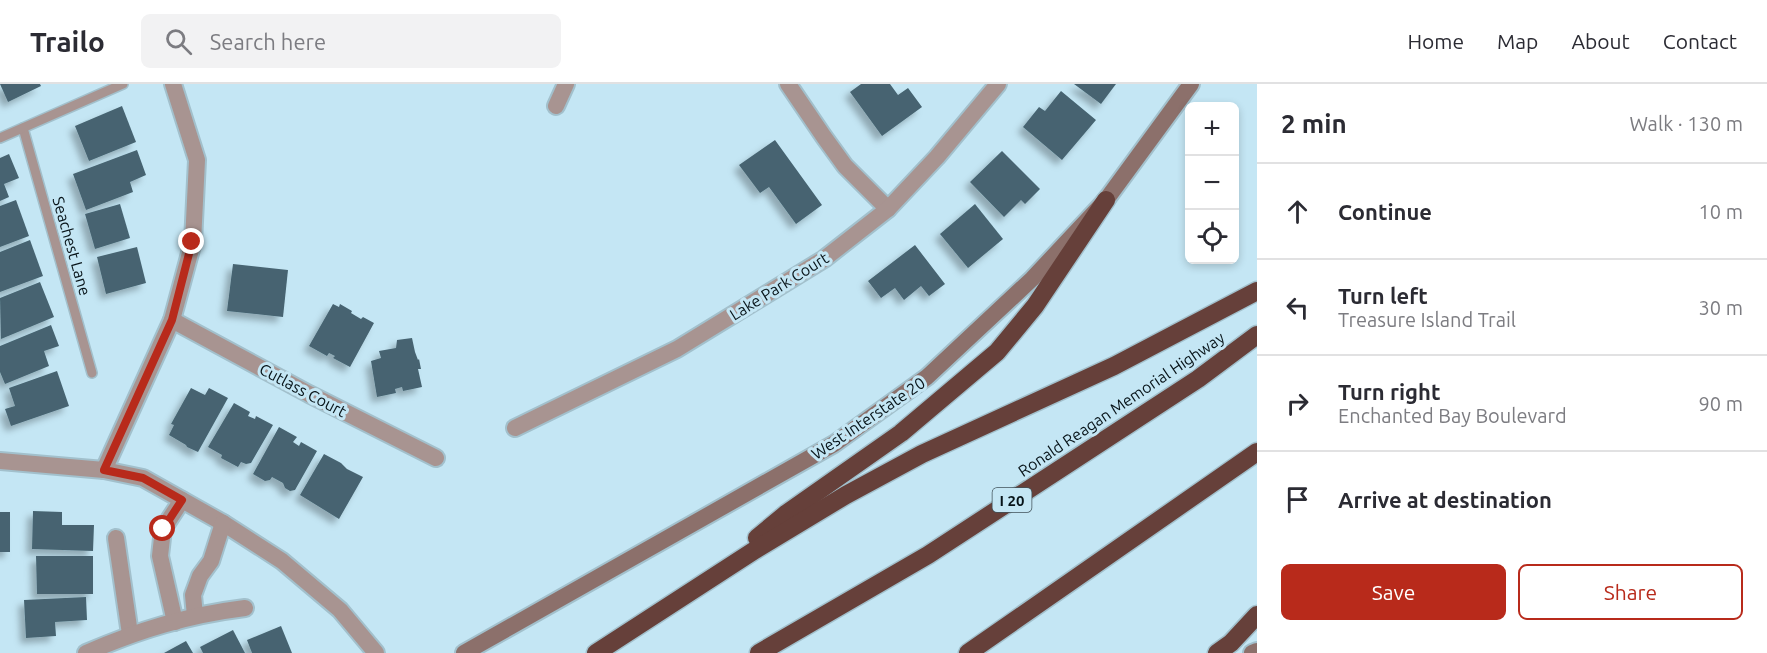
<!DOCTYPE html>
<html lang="en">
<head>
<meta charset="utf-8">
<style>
  :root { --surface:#fff; --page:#f2f2f3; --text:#2b2b33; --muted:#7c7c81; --line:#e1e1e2; --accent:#b82a1b }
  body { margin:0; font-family:Ubuntu,sans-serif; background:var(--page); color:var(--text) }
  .controls { position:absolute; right:18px; top:18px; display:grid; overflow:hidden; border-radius:9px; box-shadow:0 3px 9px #0003 }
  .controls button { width:54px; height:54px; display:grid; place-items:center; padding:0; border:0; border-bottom:2px solid var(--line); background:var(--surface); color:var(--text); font:30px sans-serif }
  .stop { position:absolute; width:18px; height:18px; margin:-14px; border:4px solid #b82a1b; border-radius:50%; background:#fff }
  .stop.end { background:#b82a1b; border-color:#fff; box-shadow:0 2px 6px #0008 }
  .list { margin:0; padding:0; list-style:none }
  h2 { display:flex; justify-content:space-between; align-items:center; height:78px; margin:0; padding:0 24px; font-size:26px }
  h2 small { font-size:20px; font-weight:400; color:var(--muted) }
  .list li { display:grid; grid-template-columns:39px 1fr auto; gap:18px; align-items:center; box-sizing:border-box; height:96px; padding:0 24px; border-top:2px solid var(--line) }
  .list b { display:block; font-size:22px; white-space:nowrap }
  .list p { margin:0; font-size:20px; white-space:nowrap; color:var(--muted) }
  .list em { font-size:20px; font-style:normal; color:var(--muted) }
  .actions { display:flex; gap:12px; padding:18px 24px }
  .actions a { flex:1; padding:14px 0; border:2px solid var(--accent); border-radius:9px; text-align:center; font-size:21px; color:var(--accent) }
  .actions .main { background:var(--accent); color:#fff }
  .icon { flex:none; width:33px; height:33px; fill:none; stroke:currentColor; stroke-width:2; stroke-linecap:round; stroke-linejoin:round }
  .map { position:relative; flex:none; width:1257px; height:569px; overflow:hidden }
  header { display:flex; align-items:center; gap:36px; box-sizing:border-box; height:84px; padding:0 30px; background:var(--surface); border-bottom:2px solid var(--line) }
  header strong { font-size:28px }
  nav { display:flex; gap:33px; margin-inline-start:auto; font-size:21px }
  .search { width:420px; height:54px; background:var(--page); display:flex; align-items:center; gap:15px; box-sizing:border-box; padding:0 21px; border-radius:9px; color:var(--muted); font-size:22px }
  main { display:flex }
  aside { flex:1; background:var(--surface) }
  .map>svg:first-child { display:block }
</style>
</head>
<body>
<header>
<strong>Trailo</strong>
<div class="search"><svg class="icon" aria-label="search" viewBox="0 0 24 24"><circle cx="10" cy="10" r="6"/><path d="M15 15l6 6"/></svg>Search here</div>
<nav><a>Home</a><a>Map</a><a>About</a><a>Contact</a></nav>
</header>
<main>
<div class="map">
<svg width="1257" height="569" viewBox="0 0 1257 569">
  <defs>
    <filter id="shadow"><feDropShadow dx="-5.5" dy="5.5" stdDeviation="3" flood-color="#0004"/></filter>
  </defs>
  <rect width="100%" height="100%" fill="#c4e6f4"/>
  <!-- building -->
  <g fill="#466471" filter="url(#shadow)">
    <path d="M0,0H40L41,2L8,18Z"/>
    <path d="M861,0H890L898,11L908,4L922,23L882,52L850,8Z"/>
    <path d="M1074,0H1116L1101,20Z"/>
    <path d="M1061,7L1096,36L1062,76L1023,43L1039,23L1045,27Z"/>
    <path d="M122,22L136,58L89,77L75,42Z"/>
    <path d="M775,56L822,121L796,140L769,103L760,109L739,81Z"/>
    <path d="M137,66L146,91L130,98L133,108L86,126L73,90Z"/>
    <path d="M1002,67L1040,105L1025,120L1021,116L1004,133L970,98Z"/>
    <path d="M9,70L19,94L4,100L9,113L0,117V74Z"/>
    <path d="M16,116L29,152L0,163V122Z"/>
    <path d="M120,120L130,154L95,165L85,130Z"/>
    <path d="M975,120L1003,155L968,184L940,150Z"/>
    <path d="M30,156L43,192L0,208V168Z"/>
    <path d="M915,161L945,200L929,212L921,202L904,216L895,204L881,214L868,197Z"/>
    <path d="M137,163L146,199L106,210L97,173Z"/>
    <path d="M233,180L288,186L283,233L227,227Z"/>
    <path d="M40,198L54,233L1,255L0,214Z"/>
    <path d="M333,220L339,223L340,220L352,227L351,229L361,235L363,233L374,239L350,283L333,274L335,272L329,269L327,272L309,262Z"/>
    <path d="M51,241L59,262L44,267L49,282L5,300L0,288V262Z"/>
    <path d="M412,254L415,268L418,276L419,275L421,285H418L422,303L403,307L402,303L395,305L396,309L377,313L371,277L381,274L379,267L396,264L397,256Z"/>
    <path d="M57,287L69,322L11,342L5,325L15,322L9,304Z"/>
    <path d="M191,304L205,311L209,304L228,314L198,368L187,363L186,361L169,351L174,341L171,340Z"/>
    <path d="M234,319L250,328L248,332L255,335L256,332L273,341L251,379L246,380L241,378L238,383L221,374L222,371L208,363Z"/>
    <path d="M279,343L297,353L293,358L299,362L301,358L317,367L295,406L290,407L285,404L283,399L272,393L270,396L265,397L253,390Z"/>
    <path d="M324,370L341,379L347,385L363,393L339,435L300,411Z"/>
    <path d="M33,427L62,428V441H94L93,467L32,465Z"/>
    <rect x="0" y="428" width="10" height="40"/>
    <path d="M36,472H93V510H37Z"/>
    <path d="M86,513L87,536L55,538L56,552L26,554L24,516Z"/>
    <path d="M281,542L292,569H252L247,556Z"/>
    <path d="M233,546L245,569H203L200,563Z"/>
    <path d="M186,557L193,569H164Z"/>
  </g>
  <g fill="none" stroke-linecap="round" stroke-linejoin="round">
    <defs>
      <g id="service">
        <path d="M23,44L92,289"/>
        <path d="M0,54L123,0"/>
      </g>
      <g id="minor">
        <path d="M788,0L824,53L845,82L888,125"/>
        <path d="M556,22L566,0"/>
        <path d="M172,236L309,310L436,374"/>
        <path d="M515,344L677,265L824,175L888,125L937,73L998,0"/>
        <path d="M0,377L104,386L143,394L223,439L282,477L340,526L376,569"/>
        <path d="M104,386L172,236L193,158L197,76L173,0"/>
        <path d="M116,454L130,550"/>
        <path d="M195,532L193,511L200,492L211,477L223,439"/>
        <path d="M175,538L160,472L163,445L182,416"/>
        <path d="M86,569C139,546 188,531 245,524"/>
      </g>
      <g id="secondary">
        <path d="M464,569L834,360L927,293L1032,195L1106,116L1191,0"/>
        <path d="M1252,569L1257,567"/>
      </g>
      <g id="motorway">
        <path d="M757,454L787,429L901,349L997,268L1035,222L1106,116"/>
        <path d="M596,569L755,466L846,411L922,370L1114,282L1257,207"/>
        <path d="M759,569L928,471L1198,295L1257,251"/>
        <path d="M968,569L1257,368"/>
        <path d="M1217,569L1231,559L1257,531"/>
      </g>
    </defs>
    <!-- service casing -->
    <use href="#service" stroke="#a2c0cc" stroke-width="12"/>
    <!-- minor casing -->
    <use href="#minor" stroke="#a2c0cc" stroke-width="20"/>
    <!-- secondary casing -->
    <use href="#secondary" stroke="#a2c0cc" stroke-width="20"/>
    <!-- motorway casing -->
    <use href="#motorway" stroke="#a2c0cc" stroke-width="21"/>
    <!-- service -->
    <use href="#service" stroke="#a89491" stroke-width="9"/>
    <!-- minor -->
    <use href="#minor" stroke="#a89491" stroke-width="16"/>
    <!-- secondary -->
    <use href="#secondary" stroke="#8c706b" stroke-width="16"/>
    <!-- motorway -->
    <use href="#motorway" stroke="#66403a" stroke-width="18"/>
  </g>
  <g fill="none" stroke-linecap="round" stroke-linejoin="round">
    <!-- route -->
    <path stroke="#b82a1b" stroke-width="8" d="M163,445L182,416L143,394L104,386L172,236L192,158"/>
  </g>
  <g text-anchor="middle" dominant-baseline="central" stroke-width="6" stroke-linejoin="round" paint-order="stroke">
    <!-- shield labels -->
    <rect fill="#c4e6f4" stroke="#40525a" stroke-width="1.5" x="992.5" y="404" width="39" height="24" rx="4.5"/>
    <g font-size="15" font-weight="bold" fill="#071318">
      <text x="1012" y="416">I 20</text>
    </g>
    <!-- street labels -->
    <g font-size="16" fill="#071318" stroke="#c4e6f4">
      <text transform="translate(72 162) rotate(74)">Seachest Lane</text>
      <text transform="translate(779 202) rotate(-32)">Lake Park Court</text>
      <text transform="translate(303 306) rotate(28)">Cutlass Court</text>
      <text transform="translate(1121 320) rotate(-34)">Ronald Reagan Memorial Highway</text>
      <text transform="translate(868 334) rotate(-34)">West Interstate 20</text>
    </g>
  </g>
</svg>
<div class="controls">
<button>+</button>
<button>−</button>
<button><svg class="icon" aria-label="locate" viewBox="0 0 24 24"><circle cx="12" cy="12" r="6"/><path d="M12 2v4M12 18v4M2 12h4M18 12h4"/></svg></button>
</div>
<div class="stop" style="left:163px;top:445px"></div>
<div class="stop end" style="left:192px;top:158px"></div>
</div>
<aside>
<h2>2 min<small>Walk · 130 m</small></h2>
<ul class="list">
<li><svg class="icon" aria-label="ahead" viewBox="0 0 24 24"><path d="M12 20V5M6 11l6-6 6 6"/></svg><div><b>Continue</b></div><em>10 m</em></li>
<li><svg class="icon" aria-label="left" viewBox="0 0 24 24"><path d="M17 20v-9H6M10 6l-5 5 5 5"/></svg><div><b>Turn left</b><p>Treasure Island Trail</p></div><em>30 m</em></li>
<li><svg class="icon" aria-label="right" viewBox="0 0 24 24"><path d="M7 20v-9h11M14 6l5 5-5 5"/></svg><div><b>Turn right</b><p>Enchanted Bay Boulevard</p></div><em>90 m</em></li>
<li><svg class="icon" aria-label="arrive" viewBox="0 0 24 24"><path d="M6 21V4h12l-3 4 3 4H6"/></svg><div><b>Arrive at destination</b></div></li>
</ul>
<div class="actions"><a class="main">Save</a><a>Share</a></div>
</aside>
</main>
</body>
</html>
